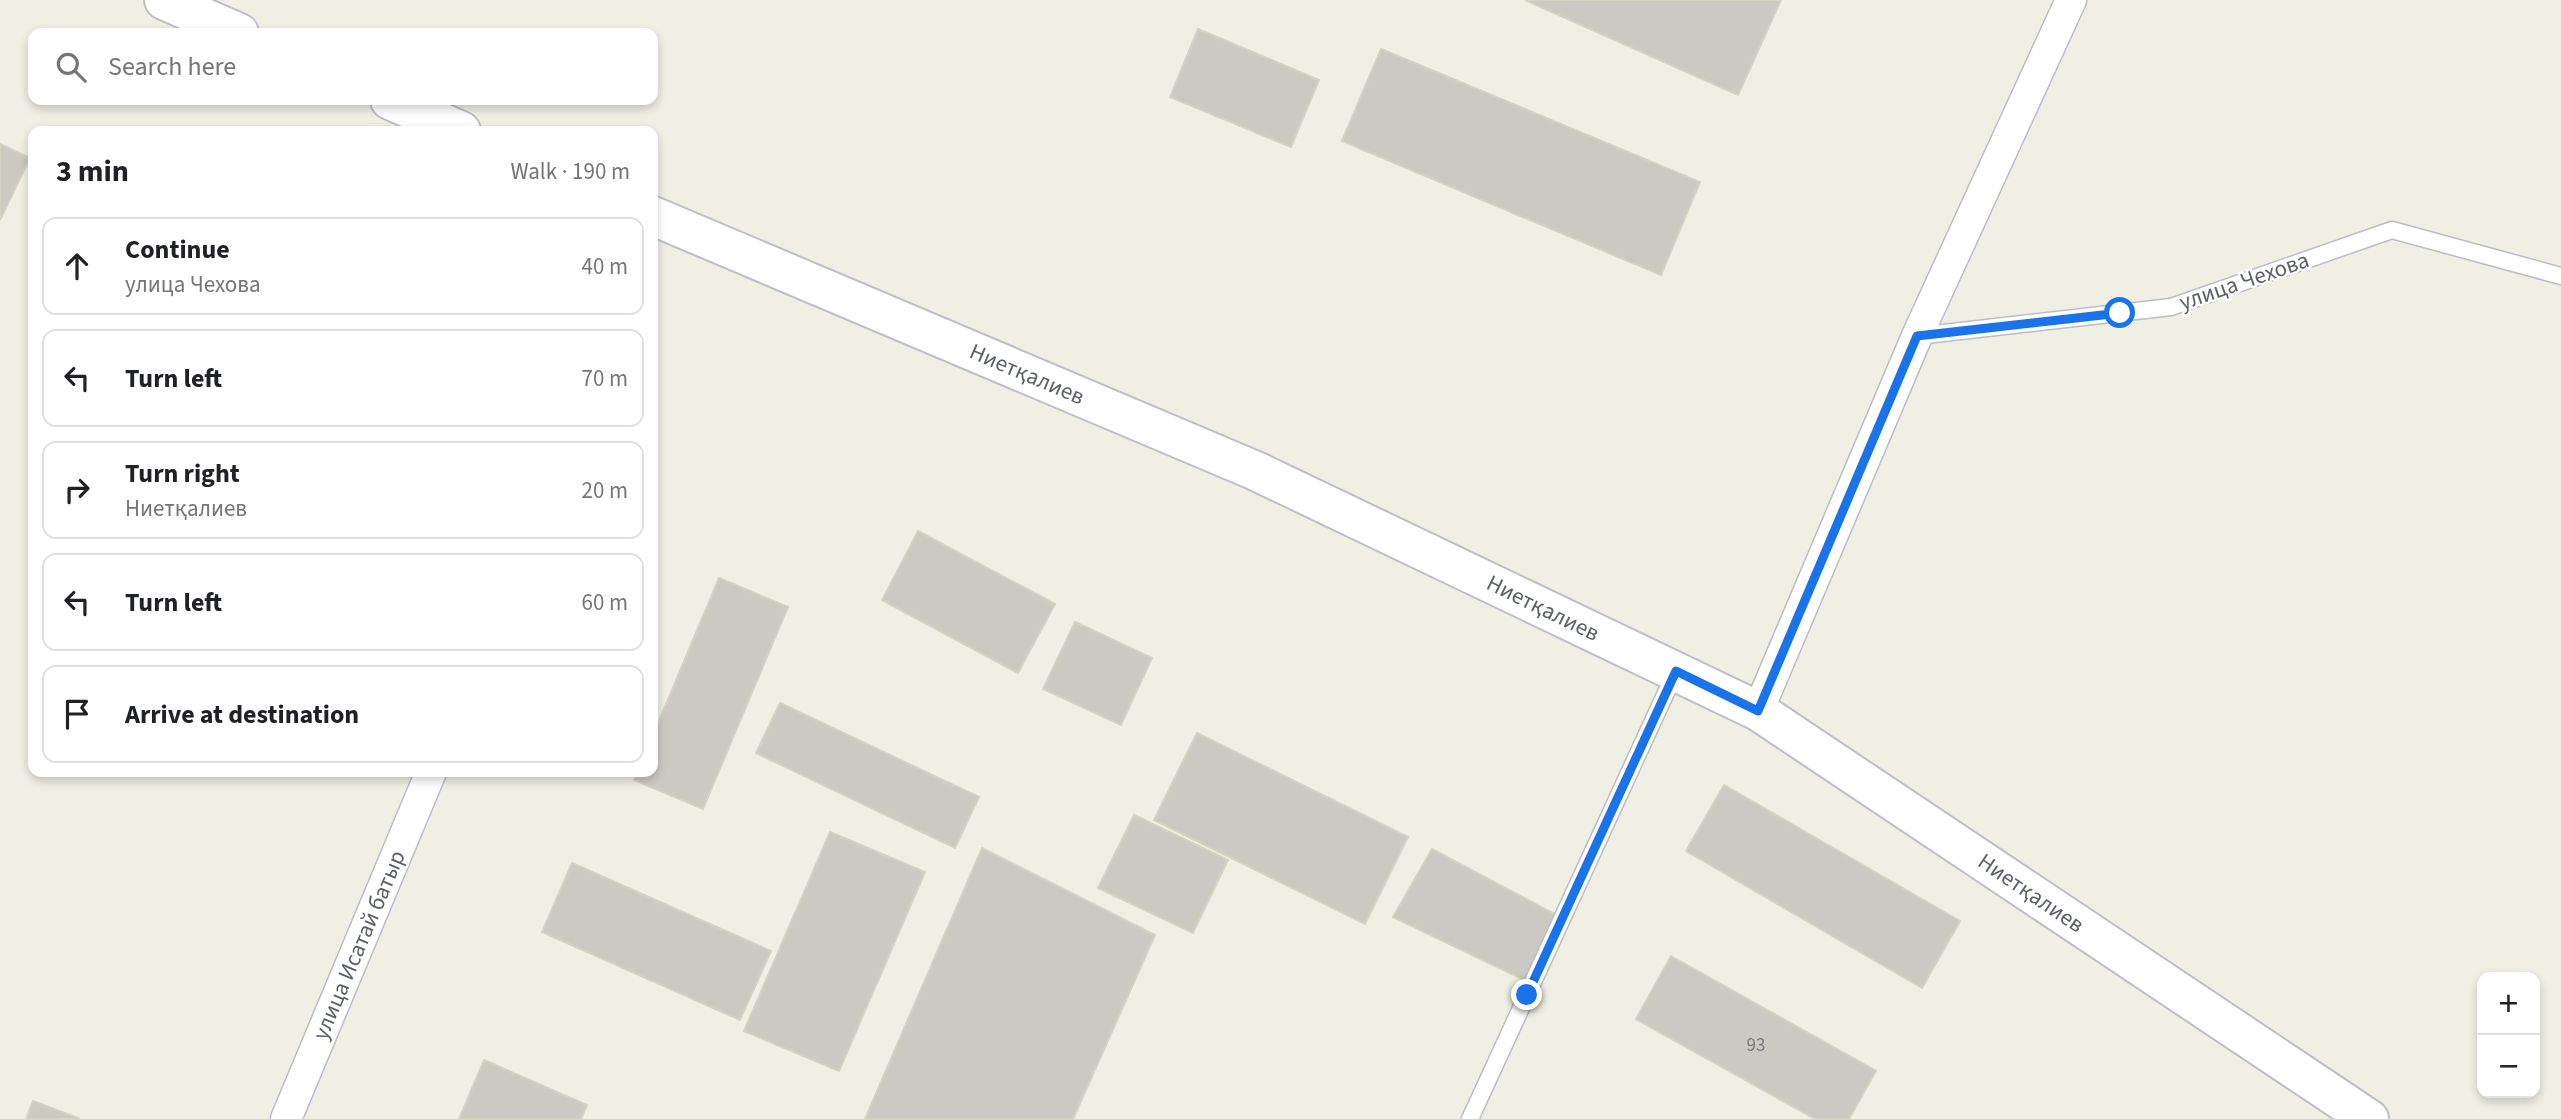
<!DOCTYPE html>
<html lang="en">
<head>
<meta charset="utf-8">
<style>
  :root { --surface:#fff; --page:#f6f6f6; --text:#202124; --muted:#757577; --line:#e0e0e0 }
  body { margin:0; font-family:"Source Sans 3",sans-serif; background:var(--page); color:var(--text) }
  .controls { position:absolute; right:21px; bottom:21px; display:grid; overflow:hidden; border-radius:14px; box-shadow:0 4px 10px #0003 }
  .controls button { width:63px; height:63px; display:grid; place-items:center; padding:0; border:0; border-bottom:2px solid var(--line); background:var(--surface); color:var(--text); font:35px sans-serif }
  .stop { position:absolute; width:21px; height:21px; margin:-16px; border:5px solid #1a73e8; border-radius:50%; background:#fff }
  .stop.end { background:#1a73e8; border-color:#fff; box-shadow:0 2px 7px #0008 }
  .list { margin:0; padding:0; list-style:none }
  h2 { display:flex; justify-content:space-between; align-items:center; height:91px; margin:0; padding:0 28px; font-size:30px }
  h2 small { font-size:23px; font-weight:400; color:var(--muted) }
  .list li { display:grid; grid-template-columns:46px 1fr auto; gap:21px; align-items:center; box-sizing:border-box; height:98px; margin:0 14px 14px; padding:0 14px; border:2px solid var(--line); border-radius:14px }
  .list b { display:block; font-size:26px; white-space:nowrap }
  .list p { margin:0; font-size:23px; white-space:nowrap; color:var(--muted) }
  .list em { font-size:23px; font-style:normal; color:var(--muted) }
  .icon { flex:none; width:38px; height:38px; fill:none; stroke:currentColor; stroke-width:2; stroke-linecap:round; stroke-linejoin:round }
  .map { position:relative; flex:none; width:2561px; height:1119px; overflow:hidden }
  .search { position:absolute; background:var(--surface); box-shadow:0 4px 10px #0003; left:28px; top:28px; width:630px; height:77px; display:flex; align-items:center; gap:18px; box-sizing:border-box; padding:0 24px; border-radius:14px; color:var(--muted); font-size:26px }
  .panel { position:absolute; background:var(--surface); box-shadow:0 4px 10px #0003; left:28px; top:126px; width:630px; height:651px; border-radius:14px }
  .map>svg:first-child { display:block }
</style>
</head>
<body>
<div class="map">
<svg width="2561" height="1119" viewBox="0 0 2561 1119">
  <rect width="100%" height="100%" fill="#f0efe4"/>
  <!-- building -->
  <g fill="#cbc9c1" stroke="#d5d2c2" stroke-width="2">
    <path d="M1525,0H1781L1738,95Z"/>
    <path d="M1198,29L1319,80L1291,147L1170,97Z"/>
    <path d="M1381,49L1700,182L1661,275L1342,141Z"/>
    <path d="M0,144L30,158L0,220Z"/>
    <path d="M918,531L1055,604L1018,673L882,600Z"/>
    <path d="M719,578L788,607L703,809L634,780L638,772H653V735Z"/>
    <path d="M1075,622L1152,658L1121,725L1043,689Z"/>
    <path d="M780,703L979,797L955,848L756,753Z"/>
    <path d="M1197,733L1408,837L1365,924L1154,820Z"/>
    <path d="M1724,785L1960,921L1922,988L1686,851Z"/>
    <path d="M1134,815L1228,860L1193,933L1098,888Z"/>
    <path d="M830,832L925,872L839,1071L744,1031Z"/>
    <path d="M982,848L1155,935L1073,1119H865Z"/>
    <path d="M1432,849L1558,916L1526,981L1393,917Z"/>
    <path d="M572,863L771,951L740,1020L542,932Z"/>
    <path d="M1671,956L1876,1071L1849,1119H1815L1636,1019Z"/>
    <path d="M484,1060L587,1105L581,1119H459Z"/>
    <path d="M33,1101L80,1119H26Z"/>
  </g>
  <g fill="none" stroke-linecap="round" stroke-linejoin="round">
    <defs>
      <g id="lane">
        <path d="M1917,336L2171,307L2392,230L2561,276"/>
        <path d="M1470,1119L1676,671"/>
      </g>
      <g id="street">
        <path d="M1758,711L1917,336L2071,0"/>
        <path d="M286,1119L431,772"/>
      </g>
      <g id="secondary">
        <path d="M164,0L239,33"/>
        <path d="M390,100L461,131"/>
        <path d="M653,216L1256,471L1758,711L2369,1119"/>
      </g>
    </defs>
    <!-- lane casing -->
    <use href="#lane" stroke="#bcbdc4" stroke-width="19"/>
    <!-- street casing -->
    <use href="#street" stroke="#bcbdc4" stroke-width="33"/>
    <!-- secondary casing -->
    <use href="#secondary" stroke="#bdbfc6" stroke-width="42"/>
    <!-- lane -->
    <use href="#lane" stroke="#fff" stroke-width="16"/>
    <!-- street -->
    <use href="#street" stroke="#fff" stroke-width="30"/>
    <!-- secondary -->
    <use href="#secondary" stroke="#fff" stroke-width="38"/>
  </g>
  <g fill="none" stroke-linecap="round" stroke-linejoin="round">
    <!-- route -->
    <path stroke="#1a73e8" stroke-width="9" d="M1527,995L1676,671L1758,711L1917,336L2120,313"/>
  </g>
  <g text-anchor="middle" dominant-baseline="central" stroke-width="5" stroke-linejoin="round" paint-order="stroke">
    <!-- number labels -->
    <g font-size="19" fill="#787a7d">
      <text x="1756" y="1045">93</text>
    </g>
    <!-- street labels -->
    <g font-size="23" fill="#5c5f66" stroke="#fff">
      <text transform="translate(2244 281) rotate(-19)">улица Чехова</text>
      <text transform="translate(1027 374) rotate(23)">Ниетқалиев</text>
      <text transform="translate(1543 608) rotate(26)">Ниетқалиев</text>
      <text transform="translate(2031 893) rotate(34)">Ниетқалиев</text>
      <text transform="translate(359 945) rotate(-67)">улица Исатай батыр</text>
    </g>
  </g>
</svg>
<div class="controls">
<button>+</button>
<button>−</button>
</div>
<div class="stop" style="left:2120px;top:313px"></div>
<div class="stop end" style="left:1527px;top:995px"></div>
<div class="search"><svg class="icon" aria-label="search" viewBox="0 0 24 24"><circle cx="10" cy="10" r="6"/><path d="M15 15l6 6"/></svg>Search here</div>
<section class="panel">
<h2>3 min<small>Walk · 190 m</small></h2>
<ul class="list">
<li><svg class="icon" aria-label="ahead" viewBox="0 0 24 24"><path d="M12 20V5M6 11l6-6 6 6"/></svg><div><b>Continue</b><p>улица Чехова</p></div><em>40 m</em></li>
<li><svg class="icon" aria-label="left" viewBox="0 0 24 24"><path d="M17 20v-9H6M10 6l-5 5 5 5"/></svg><div><b>Turn left</b></div><em>70 m</em></li>
<li><svg class="icon" aria-label="right" viewBox="0 0 24 24"><path d="M7 20v-9h11M14 6l5 5-5 5"/></svg><div><b>Turn right</b><p>Ниетқалиев</p></div><em>20 m</em></li>
<li><svg class="icon" aria-label="left" viewBox="0 0 24 24"><path d="M17 20v-9H6M10 6l-5 5 5 5"/></svg><div><b>Turn left</b></div><em>60 m</em></li>
<li><svg class="icon" aria-label="arrive" viewBox="0 0 24 24"><path d="M6 21V4h12l-3 4 3 4H6"/></svg><div><b>Arrive at destination</b></div></li>
</ul>
</section>
</div>
</body>
</html>
